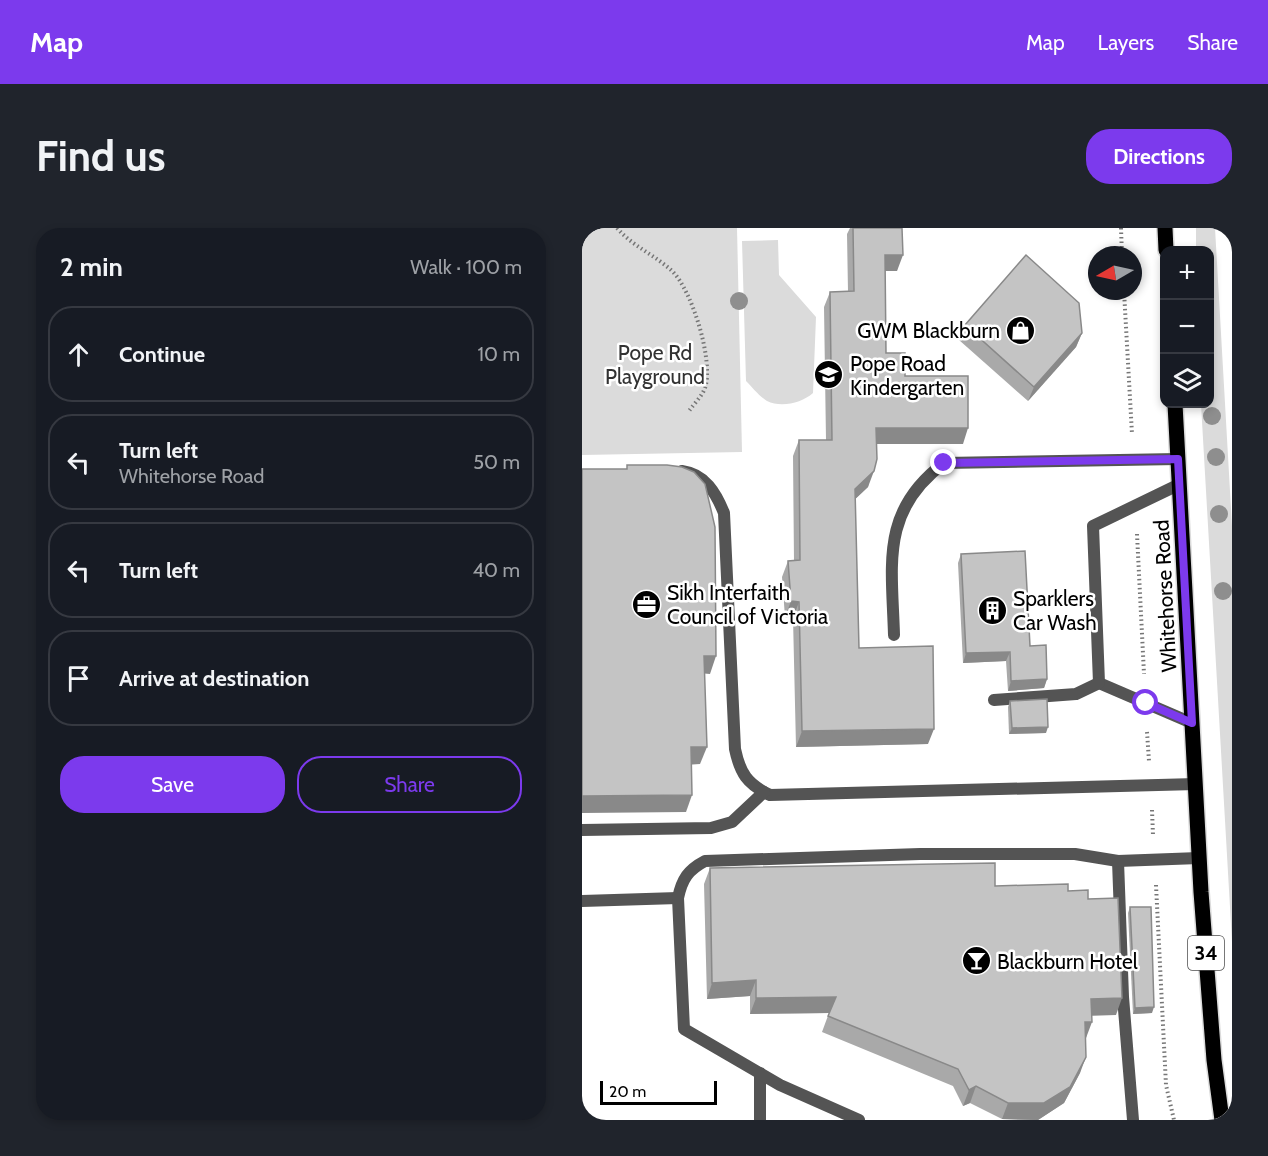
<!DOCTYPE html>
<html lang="en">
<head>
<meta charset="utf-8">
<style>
  :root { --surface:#171b24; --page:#20242c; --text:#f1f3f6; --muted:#9ea1a6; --line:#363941; --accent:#7c3aed }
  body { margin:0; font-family:Cabin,sans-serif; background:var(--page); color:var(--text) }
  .controls { position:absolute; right:18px; top:18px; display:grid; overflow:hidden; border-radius:12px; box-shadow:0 3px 9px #0003 }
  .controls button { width:54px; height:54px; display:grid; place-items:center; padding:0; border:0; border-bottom:2px solid var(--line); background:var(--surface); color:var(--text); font:30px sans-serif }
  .compass { position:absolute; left:506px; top:18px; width:54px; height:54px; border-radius:50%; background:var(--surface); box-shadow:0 3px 9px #0003; rotate:261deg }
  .scale { position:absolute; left:18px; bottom:15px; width:117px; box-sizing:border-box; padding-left:6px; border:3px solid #000; border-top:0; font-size:16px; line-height:21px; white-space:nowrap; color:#000; -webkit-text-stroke:4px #fff; paint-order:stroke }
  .stop { position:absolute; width:18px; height:18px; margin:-14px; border:4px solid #7c3aed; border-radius:50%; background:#fff }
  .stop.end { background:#7c3aed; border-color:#fff; box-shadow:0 2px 6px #0008 }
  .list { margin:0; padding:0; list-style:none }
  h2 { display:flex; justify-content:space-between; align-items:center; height:78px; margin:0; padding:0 24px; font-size:26px }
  h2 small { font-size:20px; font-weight:400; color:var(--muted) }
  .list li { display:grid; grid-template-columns:39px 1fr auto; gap:18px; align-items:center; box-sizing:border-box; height:96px; margin:0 12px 12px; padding:0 12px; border:2px solid var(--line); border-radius:24px }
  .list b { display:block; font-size:22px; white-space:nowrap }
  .list p { margin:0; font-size:20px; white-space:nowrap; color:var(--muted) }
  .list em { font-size:20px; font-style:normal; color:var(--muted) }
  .actions { display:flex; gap:12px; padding:18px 24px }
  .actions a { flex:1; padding:14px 0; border:2px solid var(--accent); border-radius:24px; text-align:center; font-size:21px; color:var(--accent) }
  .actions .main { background:var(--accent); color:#fff }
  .icon { flex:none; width:33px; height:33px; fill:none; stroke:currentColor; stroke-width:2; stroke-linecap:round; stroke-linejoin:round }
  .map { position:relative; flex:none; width:650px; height:892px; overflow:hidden; border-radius:24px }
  header { display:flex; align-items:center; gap:36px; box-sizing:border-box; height:84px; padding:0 30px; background:var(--accent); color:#fff }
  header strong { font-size:28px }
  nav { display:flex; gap:33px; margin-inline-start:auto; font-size:21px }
  .intro { display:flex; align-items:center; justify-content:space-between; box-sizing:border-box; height:144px; padding:0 36px }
  h1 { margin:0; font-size:42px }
  .button { padding:15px 27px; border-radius:24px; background:var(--accent); color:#fff; font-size:21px; font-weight:700 }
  main { display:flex; gap:36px; padding:0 36px }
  aside { flex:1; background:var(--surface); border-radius:24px; box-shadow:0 3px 9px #0003 }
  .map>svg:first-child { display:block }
</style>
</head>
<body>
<header>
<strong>Map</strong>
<nav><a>Map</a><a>Layers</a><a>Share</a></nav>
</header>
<div class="intro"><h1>Find us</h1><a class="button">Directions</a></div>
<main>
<aside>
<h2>2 min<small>Walk · 100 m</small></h2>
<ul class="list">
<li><svg class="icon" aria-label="ahead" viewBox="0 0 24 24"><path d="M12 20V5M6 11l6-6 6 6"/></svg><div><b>Continue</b></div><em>10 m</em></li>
<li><svg class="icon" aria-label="left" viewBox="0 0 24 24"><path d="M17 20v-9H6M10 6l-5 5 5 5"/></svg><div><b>Turn left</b><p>Whitehorse Road</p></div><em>50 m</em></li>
<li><svg class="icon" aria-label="left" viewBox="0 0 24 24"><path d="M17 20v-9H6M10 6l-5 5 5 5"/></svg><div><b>Turn left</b></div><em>40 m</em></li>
<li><svg class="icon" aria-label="arrive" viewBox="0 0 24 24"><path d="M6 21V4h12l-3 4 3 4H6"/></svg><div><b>Arrive at destination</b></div></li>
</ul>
<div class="actions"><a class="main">Save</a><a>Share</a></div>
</aside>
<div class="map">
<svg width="650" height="892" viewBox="0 0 650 892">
  <rect width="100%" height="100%" fill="#fff"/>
  <!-- green -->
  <g fill="#dbdbdb">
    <path d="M0,0H155L160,224L0,227Z"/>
    <path d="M614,0H633L650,298V714L619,176H628V22H614Z"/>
    <path d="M196,12L197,47L234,89L231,165C220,175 199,180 185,173C178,169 170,159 164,153L160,13Z"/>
  </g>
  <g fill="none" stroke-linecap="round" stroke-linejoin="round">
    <defs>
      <g id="primary">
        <path d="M583,0L584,22"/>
        <path d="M593,176L619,664L632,832L640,892"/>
      </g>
    </defs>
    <!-- primary casing -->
    <use href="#primary" stroke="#dbdbdb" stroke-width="18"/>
    <!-- path -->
    <g stroke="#767676" stroke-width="4" stroke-dasharray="1.5 3" stroke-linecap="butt">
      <path d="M35,0C50,18 73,27 90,43C110,62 132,133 123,160C120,168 112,176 107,183"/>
      <path d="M539,0L540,27"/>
      <path d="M542,63L550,206"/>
      <path d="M555,306L562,446"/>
      <path d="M565,504L567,533"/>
      <path d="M570,582L571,607"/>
      <path d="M574,657L584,857L592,892"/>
    </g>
    <!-- lane -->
    <g stroke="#545454" stroke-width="12">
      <path d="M100,243C123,246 134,265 142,285L153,521C158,545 165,556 188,567L614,556"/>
      <path d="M598,256L511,298L517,455L610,495"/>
      <path d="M312,407C310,336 298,283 362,235L596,231"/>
      <path d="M412,472L494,466L517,455"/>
      <path d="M0,602L129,600L150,594L182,564"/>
      <path d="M536,633L541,769L551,892"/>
      <path d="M0,673L96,670"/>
      <path d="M178,892V845"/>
      <path d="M277,892L198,857L102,801L96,670C100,651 106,642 123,633L338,626H493L536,633L617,630"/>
    </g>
    <!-- primary -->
    <use href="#primary" stroke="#000" stroke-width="15"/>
  </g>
  <!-- trees -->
  <g fill="#8e8e8e">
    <circle cx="157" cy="73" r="9"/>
    <circle cx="630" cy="188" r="9"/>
    <circle cx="634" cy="229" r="9"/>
    <circle cx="637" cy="286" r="9"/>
    <circle cx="641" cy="363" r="9"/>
  </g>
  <!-- wall -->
  <g fill="#a9a9a9">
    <path d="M268,0H320L315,43H303L304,125L381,216H295L286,259L273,271L277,420L346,516L214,519L211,390L203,389L200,349L206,333H212L211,228L217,212H244L242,79L248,64H266L265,6Z"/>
    <path d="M383,97L500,105L494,119L446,173L377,112Z"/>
    <path d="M379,326L448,418L465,451L462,460L426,463L424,433L381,435L376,335Z"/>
    <path d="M428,473L464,505L427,506L426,479Z"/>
    <path d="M128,640L486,663L506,671L534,787H509L504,810L498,845L482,875L456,892L420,891L388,875L381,878L371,858L240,804L247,785L168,786V768L125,771L122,656Z"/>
    <path d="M548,679L570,785L551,786L546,685Z"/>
  </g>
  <!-- shaded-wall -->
  <g fill="#898989">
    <path d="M303,27H321L315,43H297Z"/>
    <path d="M500,105L494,119L446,173L452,159Z"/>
    <path d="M294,200H386L381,216H289Z"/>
    <path d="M292,243L286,259L267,277L273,261Z"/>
    <path d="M209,373L217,374L211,390L203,389Z"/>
    <path d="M428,424L424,433L381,435L384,425Z"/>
    <path d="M122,428H134L128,446L116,445Z"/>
    <path d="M465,451L462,460L426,463L429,453Z"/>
    <path d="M466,499L464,505L427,506L430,500Z"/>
    <path d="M352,501L346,516L214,519L220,503Z"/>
    <path d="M109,519H125L118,536L103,537Z"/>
    <path d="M110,567L104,584L0,585V568Z"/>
    <path d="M174,752L168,768L125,771L130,755Z"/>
    <path d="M254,769L248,785L168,786L174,770Z"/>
    <path d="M540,770L534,787L503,788L509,771Z"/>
    <path d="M572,779L570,785L551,786L553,780Z"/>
    <path d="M503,794H510L504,810Z"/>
    <path d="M504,829L498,845L482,875L456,892L420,891L426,875Z"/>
    <path d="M394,858L388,875L381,878L387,862Z"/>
  </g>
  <!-- building -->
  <g fill="#c4c4c4" stroke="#898989" stroke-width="1.5">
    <path d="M271,0H320L321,27H303L304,125H323V148H386V200H294L295,231L292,243L273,261L277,420L351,418L352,501L220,503L217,374L209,373L206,333L218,332L217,212H250L248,64L272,63Z"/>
    <path d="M444,27L497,75L500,105L452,159L383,97Z"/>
    <path d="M45,237H85L100,239L112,244L123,256L133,299L134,428H122L125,519H109L110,567L0,568V241H45Z"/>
    <path d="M443,323L448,418L464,417L465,451L429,453L428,424L384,425L379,326Z"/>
    <path d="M465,471L466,499L430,500L428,473Z"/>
    <path d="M413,635V658L486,656V663L506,662V671L536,670L540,770L509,771L510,794H503L504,829L488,859L462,875H426L394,858L387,862L376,841L246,788L254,769L174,770V752L130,755L128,640Z"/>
    <path d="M548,679H569L572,779L553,780Z"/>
  </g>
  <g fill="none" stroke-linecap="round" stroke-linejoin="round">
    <!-- route -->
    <path stroke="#7c3aed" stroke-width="8" d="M362,235L596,231L610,495L564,475"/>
  </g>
  <!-- icons -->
  <defs>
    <symbol id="shop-disc" viewBox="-11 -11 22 22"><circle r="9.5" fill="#000" stroke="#fff"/><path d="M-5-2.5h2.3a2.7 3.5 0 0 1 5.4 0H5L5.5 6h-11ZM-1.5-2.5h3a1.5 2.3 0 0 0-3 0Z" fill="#fff"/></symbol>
    <symbol id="school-disc" viewBox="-11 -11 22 22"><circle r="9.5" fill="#000" stroke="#fff"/><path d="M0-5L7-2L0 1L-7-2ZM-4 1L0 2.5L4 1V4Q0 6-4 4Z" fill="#fff"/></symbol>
    <symbol id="office-disc" viewBox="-11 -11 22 22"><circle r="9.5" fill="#000" stroke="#fff"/><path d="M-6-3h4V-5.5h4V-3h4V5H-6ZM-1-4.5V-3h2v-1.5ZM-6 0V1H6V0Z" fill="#fff"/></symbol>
    <symbol id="building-disc" viewBox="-11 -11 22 22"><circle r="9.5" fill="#000" stroke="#fff"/><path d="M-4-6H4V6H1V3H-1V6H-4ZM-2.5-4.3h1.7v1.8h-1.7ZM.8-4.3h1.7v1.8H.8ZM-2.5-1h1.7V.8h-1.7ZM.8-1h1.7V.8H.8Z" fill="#fff"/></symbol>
    <symbol id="bar-disc" viewBox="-11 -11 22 22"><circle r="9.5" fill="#000" stroke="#fff"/><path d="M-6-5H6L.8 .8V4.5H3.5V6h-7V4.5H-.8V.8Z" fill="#fff"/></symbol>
  </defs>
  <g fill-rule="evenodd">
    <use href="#shop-disc" x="422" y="86" width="33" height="33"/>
    <use href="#school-disc" x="230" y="130" width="33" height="33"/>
    <use href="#office-disc" x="48" y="360" width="33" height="33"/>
    <use href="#building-disc" x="394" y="366" width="33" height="33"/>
    <use href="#bar-disc" x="378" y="716" width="33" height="33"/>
  </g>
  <g text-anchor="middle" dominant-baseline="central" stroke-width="5" stroke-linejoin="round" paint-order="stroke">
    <!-- shield labels -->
    <rect fill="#fff" stroke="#4c4c4c" stroke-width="1.5" x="606" y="708" width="36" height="34" rx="4.5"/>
    <g font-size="20" font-weight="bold" fill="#000">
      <text x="624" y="725">34</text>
    </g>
    <!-- poi labels -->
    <g font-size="21" fill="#000" stroke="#fff" text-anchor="start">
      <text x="418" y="102" text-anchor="end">GWM Blackburn</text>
      <text x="268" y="135">Pope Road<tspan x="268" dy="24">Kindergarten</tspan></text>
      <text x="85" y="364">Sikh Interfaith<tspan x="85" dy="24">Council of Victoria</tspan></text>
      <text x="431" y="370">Sparklers<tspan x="431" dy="24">Car Wash</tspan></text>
      <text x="415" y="733">Blackburn Hotel</text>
    </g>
    <!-- park labels -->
    <g font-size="21" fill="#323232" stroke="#fff">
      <text x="73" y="124">Pope Rd<tspan x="73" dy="24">Playground</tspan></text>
    </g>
    <!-- street labels -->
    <g font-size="21" fill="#000" stroke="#fff">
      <text transform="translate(583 368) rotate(-93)">Whitehorse Road</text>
    </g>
  </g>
</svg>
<div class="controls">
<button>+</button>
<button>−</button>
<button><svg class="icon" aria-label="layers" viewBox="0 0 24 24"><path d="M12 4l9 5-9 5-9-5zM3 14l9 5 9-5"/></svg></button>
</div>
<svg class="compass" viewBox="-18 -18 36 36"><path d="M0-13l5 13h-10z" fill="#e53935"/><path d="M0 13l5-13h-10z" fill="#9ea1a6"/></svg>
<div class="scale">20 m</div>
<div class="stop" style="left:564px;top:475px"></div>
<div class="stop end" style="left:362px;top:235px"></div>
</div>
</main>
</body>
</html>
